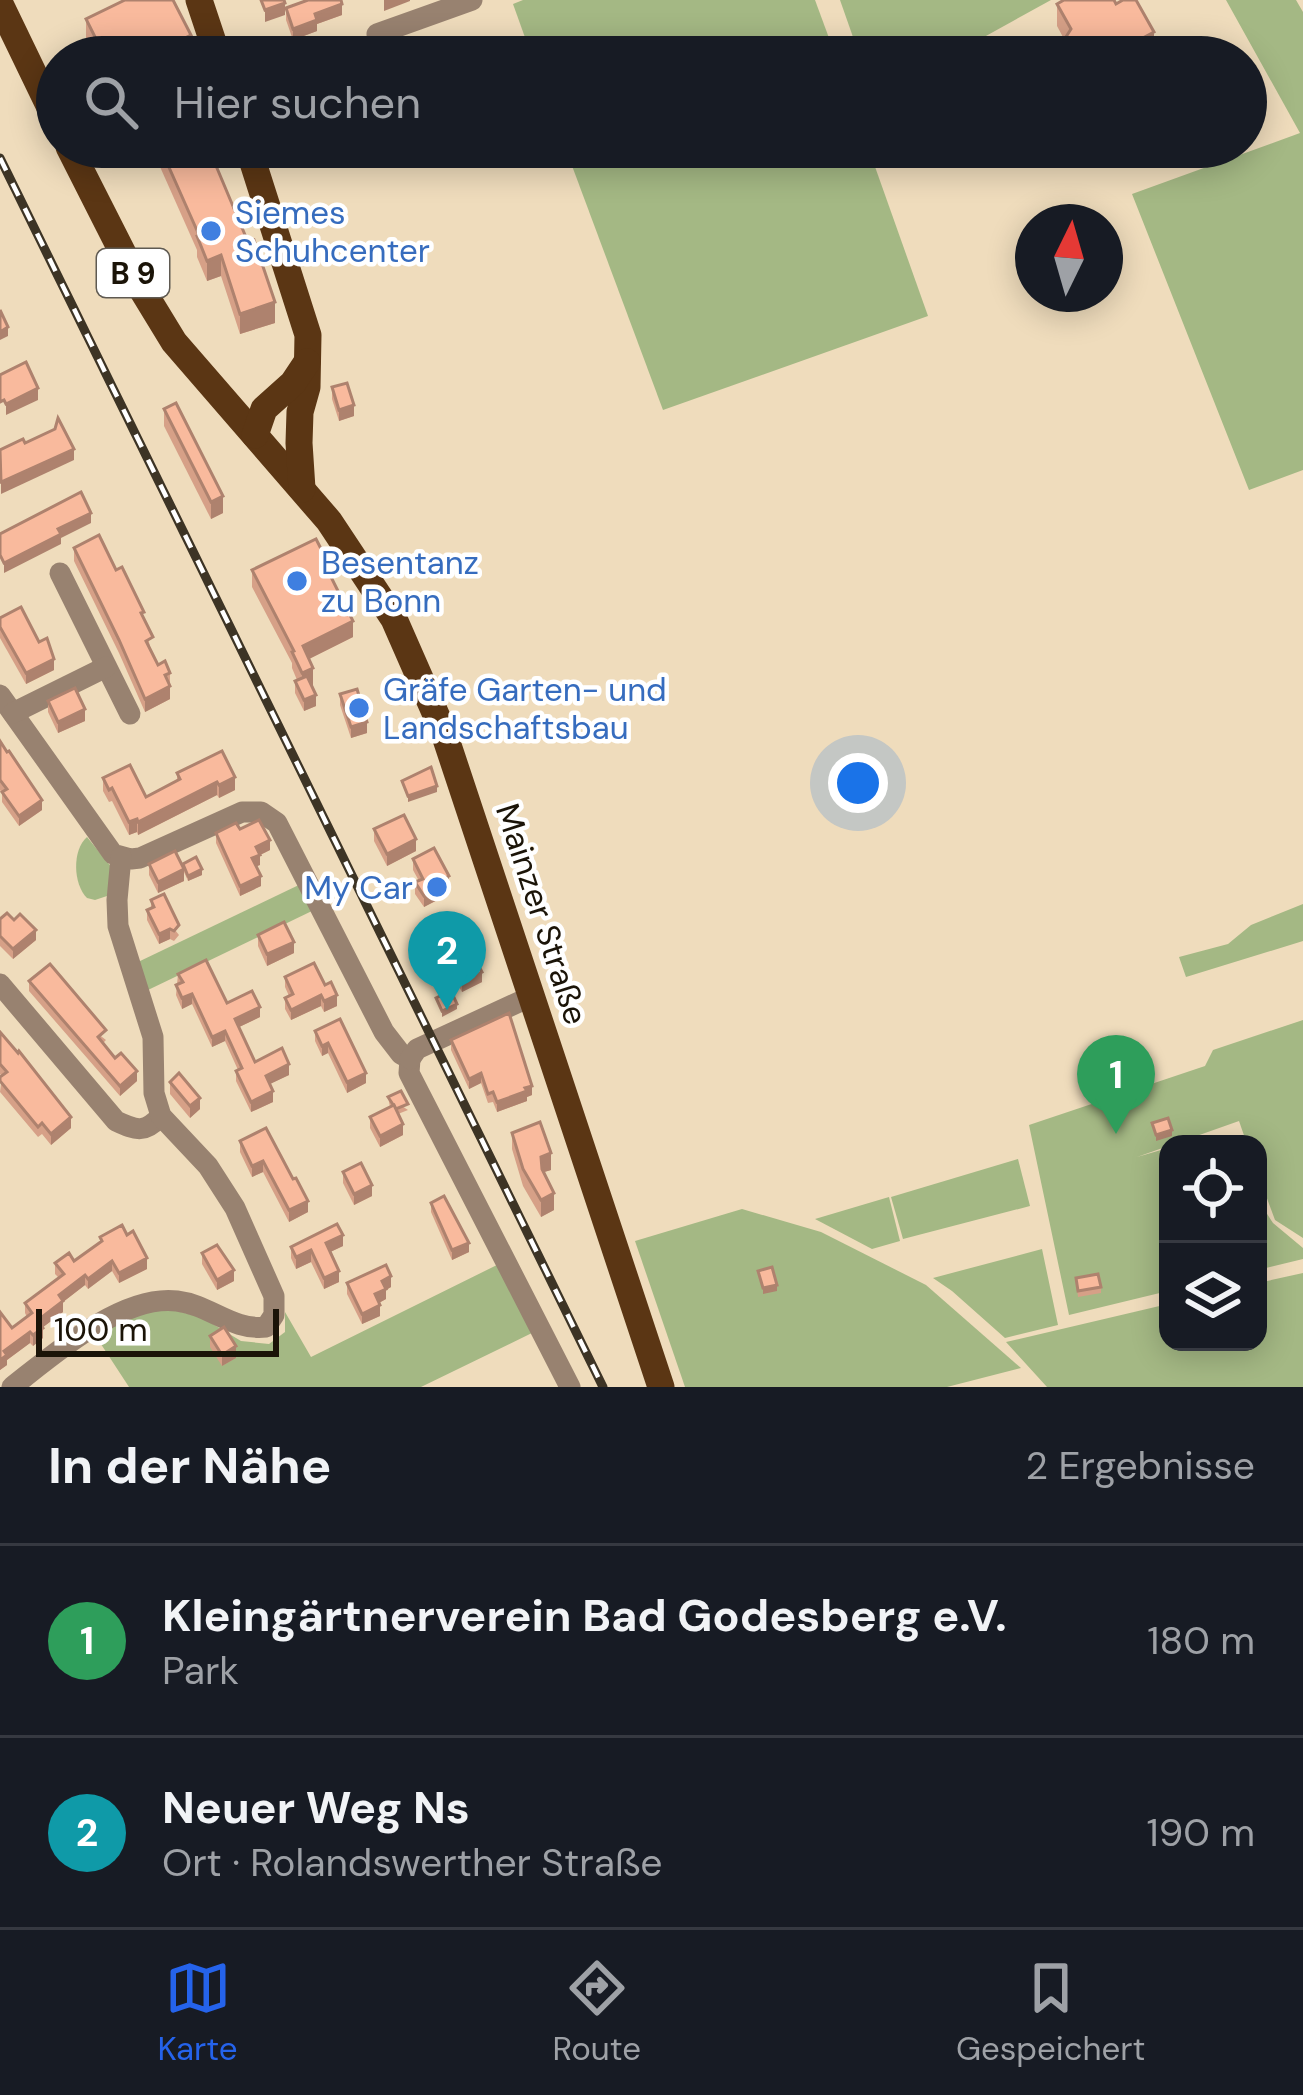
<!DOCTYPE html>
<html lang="de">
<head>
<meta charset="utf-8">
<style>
  :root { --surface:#171b24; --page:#20242c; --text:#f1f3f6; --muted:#9ea1a6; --line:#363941; --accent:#2563eb }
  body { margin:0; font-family:"DM Sans",sans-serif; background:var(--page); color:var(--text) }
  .controls { position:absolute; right:36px; bottom:36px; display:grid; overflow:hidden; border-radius:24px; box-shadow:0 6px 30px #0003 }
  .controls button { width:108px; height:108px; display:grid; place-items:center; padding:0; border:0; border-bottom:3px solid var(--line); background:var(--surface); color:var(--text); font:60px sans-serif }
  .compass { position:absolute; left:1015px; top:204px; width:108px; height:108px; border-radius:50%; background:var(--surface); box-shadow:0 6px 30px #0003; rotate:5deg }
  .scale { position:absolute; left:36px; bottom:30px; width:243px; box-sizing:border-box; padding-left:12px; border:6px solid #1b1408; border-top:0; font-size:33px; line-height:42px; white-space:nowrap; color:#1b1408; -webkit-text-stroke:9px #fff; paint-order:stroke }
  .you { position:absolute; left:858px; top:783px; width:42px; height:42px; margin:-30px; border:9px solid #fff; border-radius:50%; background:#1a73e8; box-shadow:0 0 0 18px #1a73e833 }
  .badge { display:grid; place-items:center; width:78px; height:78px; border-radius:50%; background:var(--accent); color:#fff; font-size:39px; font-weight:700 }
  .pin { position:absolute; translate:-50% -99px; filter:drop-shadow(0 3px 6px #0008) }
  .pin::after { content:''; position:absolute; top:63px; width:42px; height:36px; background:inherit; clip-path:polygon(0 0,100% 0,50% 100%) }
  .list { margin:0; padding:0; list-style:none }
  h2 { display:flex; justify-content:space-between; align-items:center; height:156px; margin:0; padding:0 48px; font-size:51px }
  h2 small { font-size:39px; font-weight:400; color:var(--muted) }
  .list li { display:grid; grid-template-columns:78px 1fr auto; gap:36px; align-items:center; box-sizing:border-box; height:192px; padding:0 48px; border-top:3px solid var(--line) }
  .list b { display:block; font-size:45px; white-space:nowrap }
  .list p { margin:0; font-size:39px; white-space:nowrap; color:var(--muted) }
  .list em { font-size:39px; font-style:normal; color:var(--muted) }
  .icon { flex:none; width:66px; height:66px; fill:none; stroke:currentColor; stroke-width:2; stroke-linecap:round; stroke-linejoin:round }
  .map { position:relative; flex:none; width:1303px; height:1387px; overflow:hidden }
  .search { position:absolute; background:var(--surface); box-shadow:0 6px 30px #0003; left:36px; right:36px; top:36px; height:132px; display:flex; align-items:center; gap:30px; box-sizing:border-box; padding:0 42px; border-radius:66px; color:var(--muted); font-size:45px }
  .sheet { height:540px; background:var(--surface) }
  nav { display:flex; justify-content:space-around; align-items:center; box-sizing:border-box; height:168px; border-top:3px solid var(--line); background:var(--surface); font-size:33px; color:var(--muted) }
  nav a { display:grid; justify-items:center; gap:6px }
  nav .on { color:var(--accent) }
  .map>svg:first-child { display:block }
</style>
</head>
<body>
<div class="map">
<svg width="1303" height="1387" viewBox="0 0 1303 1387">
  <rect width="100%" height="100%" fill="#efdcbc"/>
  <!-- green -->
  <g fill="#a4b884">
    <path d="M523,0H815L836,57H532L513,4Z"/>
    <path d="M840,0H1051L948,57H860Z"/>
    <path d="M1226,0H1296L1303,12V470L1249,490L1132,194L1300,133Z"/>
    <path d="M565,147H868L928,316L663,410Z"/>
    <path d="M87,837L113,869L107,896L95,900L87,898C73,884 72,850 87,837Z"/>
    <path d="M303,883L316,909L148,990L138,962Z"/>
    <path d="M1303,904V941L1186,977L1179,957L1228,944L1251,925Z"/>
    <path d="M1303,1020V1238L1275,1220L1258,1174V1144H1247L1239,1121L1137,1157L1168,1148V1291L1069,1315L1029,1125L1205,1066L1213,1050Z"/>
    <path d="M1018,1159L1030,1206L903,1239L891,1197Z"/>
    <path d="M889,1197L900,1241L872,1249L815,1219Z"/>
    <path d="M1258,1200L1273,1223L1303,1248V1259L1258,1270Z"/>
    <path d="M742,1209L821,1232L926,1285L1021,1368L947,1387H685L635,1241Z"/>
    <path d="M1042,1249L1058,1325L1005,1338L952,1291L933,1278Z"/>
    <path d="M503,1262L536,1331L421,1387H129L97,1338L126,1316L161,1307L201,1317L241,1341L269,1344L285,1332V1312L311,1357Z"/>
    <path d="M1303,1273V1387H1047L1006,1342L1168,1304V1342H1258V1283Z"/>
  </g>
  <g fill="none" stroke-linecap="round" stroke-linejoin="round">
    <!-- minor -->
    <g stroke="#988270" stroke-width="21">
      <path d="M377,34L472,0"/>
      <path d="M60,573L130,714"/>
      <path d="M0,695L113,854L131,859L140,858L242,812H261L277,823L384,1032L401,1054L410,1059L409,1073L570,1387"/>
      <path d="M13,713L106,667"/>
      <path d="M0,984L116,1121C137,1131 145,1133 161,1116"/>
      <path d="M410,1059L417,1049L532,996"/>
      <path d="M12,1387C53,1355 122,1294 177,1301C210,1305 232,1331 266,1327L274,1315V1296L235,1208L208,1166L161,1116L154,1093L153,1037L118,926L117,900L121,857"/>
    </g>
    <!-- major -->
    <g stroke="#5b3614" stroke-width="27">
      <path d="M199,0L218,57"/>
      <path d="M0,4L57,122"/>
      <path d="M69,147L138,283L174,342L329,521L394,619L444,733L661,1387"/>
      <path d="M248,147L308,335L307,387L300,412L299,443L302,489"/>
      <path d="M255,435L264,409L293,383L307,362"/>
    </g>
    <defs>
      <path id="rail" d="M0,158L603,1387"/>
    </defs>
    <!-- rail casing -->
    <use href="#rail" stroke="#3d3425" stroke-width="9"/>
    <!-- rail -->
    <use href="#rail" stroke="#fff" stroke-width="4.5" stroke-dasharray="14" stroke-linecap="butt"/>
  </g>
  <!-- wall -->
  <g fill="#d6a087">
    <path d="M1057,4L1154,54L1149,57H1064V39L1057,26Z"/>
    <path d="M286,8L342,15L317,24V31L293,40L286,20Z"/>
    <path d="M86,19L191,56L95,57L86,40Z"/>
    <path d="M153,147H204L275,323L240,334L221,276L207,281L197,257V250L153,151Z"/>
    <path d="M332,387L354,416L339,421L332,399Z"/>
    <path d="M164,409L223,513L211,519L164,426Z"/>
    <path d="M74,548L116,570L144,620L151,651L158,665L170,673V699L145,712L119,653L74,561Z"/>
    <path d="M252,570L333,579L353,637L309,659L313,685L311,686L316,706L304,711L295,693V681L297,680L292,668V663L252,587Z"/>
    <path d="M0,618L54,670L26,684L0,638Z"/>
    <path d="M340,694L367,733L351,738L340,705Z"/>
    <path d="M48,701L85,721L58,733L48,712Z"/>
    <path d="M0,741L42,810L19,826L2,802V793L0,790Z"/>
    <path d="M222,751L235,790L219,798L217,795L138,835L137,832L129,835L112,801L109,802L103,791V778L146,797L177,781V773Z"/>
    <path d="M374,829L416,851L387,866L374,841Z"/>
    <path d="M216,833L270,850L260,855V865L256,866L261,886L240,896L216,843Z"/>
    <path d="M413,859L449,887L443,891V897L424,907L415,894V882L419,881L413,870Z"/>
    <path d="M149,864L183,866L202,875L188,881L184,872V881L158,893L149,875Z"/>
    <path d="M151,900L179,935L174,941L170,939L159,944L147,920V910L151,908Z"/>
    <path d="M0,919L36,940L13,959L0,946Z"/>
    <path d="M258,935L294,953L267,966L258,946Z"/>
    <path d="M460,961L482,982L462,992L456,981V971L460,969Z"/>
    <path d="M178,974L227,1003L260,1017L239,1027L255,1062L289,1075L269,1084L273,1102L251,1112L236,1081V1071L238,1070L225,1041L212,1047L192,1004L182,1009L176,995Z"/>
    <path d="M285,977L325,985L337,1006L324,1012L321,1006L291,1020L285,1009V998L289,996L285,987Z"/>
    <path d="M29,981L106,1040L103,1043L137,1081L120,1096L29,991Z"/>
    <path d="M315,1031L366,1083L347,1093L328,1053L322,1056L315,1041Z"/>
    <path d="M0,1032L71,1128L51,1145L42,1134L38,1137L0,1092L2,1076L0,1074Z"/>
    <path d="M451,1040L532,1095L527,1097V1101L497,1112L493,1102L488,1103L481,1083L469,1089L451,1050Z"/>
    <path d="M170,1082L200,1109L190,1118L170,1094Z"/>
    <path d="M388,1097L408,1110L398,1114L403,1135L380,1147L370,1128V1117L390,1107Z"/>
    <path d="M512,1133L551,1170L544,1172L554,1210L541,1217L523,1186L512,1149Z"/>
    <path d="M240,1141L293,1179L308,1212L289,1222L263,1172L252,1177L240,1152Z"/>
    <path d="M343,1172L372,1196L354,1205L343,1183Z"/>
    <path d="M431,1203L469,1252L452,1260L431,1212Z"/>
    <path d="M100,1237L147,1269L119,1283L112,1271L88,1289L85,1285L63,1302V1312L43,1327V1338L33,1346L30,1343L7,1360V1365L0,1370V1312L12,1328L27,1317L25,1313V1303L59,1278L55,1274V1263L74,1261L100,1242Z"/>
    <path d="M343,1246L330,1252L339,1282L324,1289L311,1262L296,1269L291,1258V1247Z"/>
    <path d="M202,1253L234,1281L217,1290L202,1264Z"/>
    <path d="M1076,1278L1101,1287V1293L1078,1297Z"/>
    <path d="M347,1283L391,1287L386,1290V1299L379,1303L380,1316L362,1324L347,1294Z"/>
    <path d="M210,1336L236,1358L222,1366L210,1347Z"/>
  </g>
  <!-- shaded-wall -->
  <g fill="#ae826e">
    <path d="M384,0H410V1L384,11Z"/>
    <path d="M285,3V15L265,22V10Z"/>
    <path d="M342,4V15L317,24V31L293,40V29L315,14Z"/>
    <path d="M1154,32V54L1149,57H1137V41Z"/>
    <path d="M191,35V56L163,57V49Z"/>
    <path d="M1058,147H1090L1058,159Z"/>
    <path d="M221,255V276L207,281V261Z"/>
    <path d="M275,302V323L240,334V314Z"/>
    <path d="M8,327V336L0,340V332Z"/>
    <path d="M38,388V400L6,415V404Z"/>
    <path d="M354,405V416L339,421V410Z"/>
    <path d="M74,449V460L1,494V482Z"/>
    <path d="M223,496V513L211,519V502Z"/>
    <path d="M91,513V523L61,538V544L4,573V563L58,529Z"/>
    <path d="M353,621V637L303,662V646Z"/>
    <path d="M54,659V670L26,684V673Z"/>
    <path d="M313,668V685L302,689V673Z"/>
    <path d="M170,686V699L145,712V699Z"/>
    <path d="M316,695V706L304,711V700Z"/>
    <path d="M85,709V721L58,733V722Z"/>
    <path d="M367,722V733L351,738V727Z"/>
    <path d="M235,777V790L219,798V785Z"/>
    <path d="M217,782V795L138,835V822Z"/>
    <path d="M437,786V792L408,802V796Z"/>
    <path d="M42,800V810L19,826V816Z"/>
    <path d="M137,819V832L129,835V822Z"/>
    <path d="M416,839V851L387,866V854Z"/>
    <path d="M270,840V850L260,855V865L252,868V858L256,847Z"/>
    <path d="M184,869V881L158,893V882Z"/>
    <path d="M202,869V875L188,881V876Z"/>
    <path d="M261,876V886L240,896V886Z"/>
    <path d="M449,876V887L443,891V897L424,907V896L440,881Z"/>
    <path d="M170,929V939L159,944V934Z"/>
    <path d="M36,930V940L13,959V949Z"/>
    <path d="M294,942V953L267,966V954Z"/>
    <path d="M482,972V982L462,992V982Z"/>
    <path d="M192,994V1004L182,1009V998Z"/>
    <path d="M321,995V1006L291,1020V1010Z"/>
    <path d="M337,995V1006L324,1012V1001Z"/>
    <path d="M457,1004V1009L442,1017V1011Z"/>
    <path d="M260,1007V1017L235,1029V1019Z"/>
    <path d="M225,1031V1041L212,1047V1037Z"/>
    <path d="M328,1043V1053L322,1056V1046Z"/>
    <path d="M289,1064V1075L266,1086V1076Z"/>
    <path d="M137,1071V1081L120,1096V1086Z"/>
    <path d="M366,1073V1083L347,1093V1082Z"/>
    <path d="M481,1073V1083L469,1089V1079Z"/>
    <path d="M532,1086V1095L527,1097V1101L497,1112V1102Z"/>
    <path d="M273,1091V1102L251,1112V1102Z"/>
    <path d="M200,1098V1109L190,1118V1106Z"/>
    <path d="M71,1117V1128L51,1145V1134Z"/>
    <path d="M403,1124V1135L380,1147V1136Z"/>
    <path d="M1172,1130V1136L1156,1141V1135Z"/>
    <path d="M551,1153V1170L541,1173V1157Z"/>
    <path d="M263,1161V1172L252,1177V1166Z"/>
    <path d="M372,1185V1196L354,1205V1194Z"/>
    <path d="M554,1193V1210L541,1217V1200Z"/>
    <path d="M308,1201V1212L289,1222V1210Z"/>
    <path d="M343,1235V1246L326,1254V1243Z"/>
    <path d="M469,1243V1252L452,1260V1250Z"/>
    <path d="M311,1250V1262L296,1269V1257Z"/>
    <path d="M147,1258V1269L119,1283V1273Z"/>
    <path d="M112,1261V1271L88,1289V1279Z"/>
    <path d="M234,1270V1281L217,1290V1280Z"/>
    <path d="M339,1271V1282L324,1289V1278Z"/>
    <path d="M85,1275V1285L63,1302V1312L38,1331V1320L59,1295Z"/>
    <path d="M391,1276V1287L386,1290V1299L375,1305V1294L382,1281Z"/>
    <path d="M777,1285V1291L763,1294V1288Z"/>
    <path d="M380,1305V1316L362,1324V1314Z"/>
    <path d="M43,1328V1338L33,1346V1335Z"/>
    <path d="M30,1332V1343L7,1360V1365L0,1370V1360L4,1351Z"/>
    <path d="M236,1346V1358L222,1366V1355Z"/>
  </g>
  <!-- building -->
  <g fill="#f9ba9d" stroke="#ae826e" stroke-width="3">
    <path d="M125,0H173L191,35L163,49L166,57H105L86,19Z"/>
    <path d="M261,0H284L285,3L265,10Z"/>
    <path d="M308,0H341L342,4L315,14L317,20L293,29L286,8Z"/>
    <path d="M1064,0H1114L1116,4L1123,0H1136L1154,32L1137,41L1146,57H1073L1064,40L1071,29L1057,4Z"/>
    <path d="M160,147H204L205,151L209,149L248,242L254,240L275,302L240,314L221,255L207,261L197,236L199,235Z"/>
    <path d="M0,310L8,327L0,332Z"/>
    <path d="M26,362L38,388L6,404L4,400L0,402V375Z"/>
    <path d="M347,383L354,405L339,410L332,387Z"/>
    <path d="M176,403L223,496L211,502L164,409Z"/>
    <path d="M58,418L74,449L1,482L0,450L23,439L25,443L55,429Z"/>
    <path d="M81,492L91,513L58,529L61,534L4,563L0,555V534Z"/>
    <path d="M99,535L116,570L122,567L144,612L141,613L153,637L146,641L158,665L165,661L170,673L165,675L170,686L145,699L119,640L74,548Z"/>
    <path d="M316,539L333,572L329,573L353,621L303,646L313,668L302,673L292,652L294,651L252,570Z"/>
    <path d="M21,607L39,642L47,638L54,659L26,673L0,627V618Z"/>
    <path d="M307,676L316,695L304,700L295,681Z"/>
    <path d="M75,688L85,709L58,722L48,701Z"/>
    <path d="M357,689L367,722L351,727L340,694Z"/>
    <path d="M0,741L7,752L9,751L42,800L19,816L2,792L7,789L0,780Z"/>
    <path d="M222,751L235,777L219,785L217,782L138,822L137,819L129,822L112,788L109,790L103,778L130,765L146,797L180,779L177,773Z"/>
    <path d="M431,767L437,786L408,796L402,781Z"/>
    <path d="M404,815L416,839L387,854L374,829Z"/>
    <path d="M259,820L270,840L256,847L260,855L252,858L261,876L240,886L216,833L236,823L240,829Z"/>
    <path d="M434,848L449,876L440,881L443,886L424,896L415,882L423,879L413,859Z"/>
    <path d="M175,851L184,869L158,882L149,864Z"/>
    <path d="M196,857L202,869L188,876L183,864Z"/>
    <path d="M164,894L179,925L174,931L170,929L159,934L147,910L154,907L151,900Z"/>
    <path d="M7,913L14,920L20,914L36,930L13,949L0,936V919Z"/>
    <path d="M284,922L294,942L267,954L258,935Z"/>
    <path d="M473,955L482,972L462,982L456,971L463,967L460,961Z"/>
    <path d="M206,960L227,1003L252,991L260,1007L235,1019L255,1062L282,1048L289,1064L266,1076L273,1091L251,1102L236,1071L242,1068L225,1031L212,1037L192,994L182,998L176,985L183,982L178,974Z"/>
    <path d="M314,963L325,985L331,982L337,995L324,1001L321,995L291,1010L285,998L293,994L285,977Z"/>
    <path d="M50,964L106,1030L98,1037L115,1058L121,1053L137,1071L120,1086L29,981Z"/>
    <path d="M451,991L457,1004L442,1011L436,998Z"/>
    <path d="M509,1013L532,1086L525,1088L527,1091L497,1102L493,1092L488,1094L481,1073L469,1079L451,1040Z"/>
    <path d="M340,1019L366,1073L347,1082L328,1043L322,1046L315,1031Z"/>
    <path d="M0,1032L18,1053L19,1051L71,1117L51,1134L42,1123L38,1127L0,1081V1077L7,1072L0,1064Z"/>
    <path d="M179,1073L200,1098L190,1106L170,1082Z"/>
    <path d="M401,1091L408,1104L396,1109L388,1097Z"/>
    <path d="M394,1105L403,1124L380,1136L370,1117Z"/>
    <path d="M1168,1118L1172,1130L1156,1135L1152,1123Z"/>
    <path d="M540,1122L551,1153L541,1157L542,1169L554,1193L541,1200L523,1169L512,1133Z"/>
    <path d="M266,1128L293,1179L296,1178L308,1201L289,1210L263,1161L252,1166L240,1141Z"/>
    <path d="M361,1163L372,1185L354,1194L343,1172Z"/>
    <path d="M444,1196L469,1243L452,1250L431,1203Z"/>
    <path d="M337,1224L343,1235L326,1243L339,1271L324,1278L311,1250L296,1257L291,1247Z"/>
    <path d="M122,1225L127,1235L133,1231L147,1258L119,1273L112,1261L88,1279L85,1275L59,1295L63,1301L38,1320L43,1328L33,1335L30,1332L4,1351L7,1355L0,1360V1312L12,1328L32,1313L25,1303L64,1274L55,1263L69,1253L74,1261L102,1241L100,1237Z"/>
    <path d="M217,1245L234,1270L217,1280L202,1253Z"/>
    <path d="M386,1265L391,1276L382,1281L386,1289L375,1294L380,1305L362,1314L347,1283Z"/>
    <path d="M772,1267L777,1285L763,1288L758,1271Z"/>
    <path d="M1098,1274L1101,1287L1078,1291L1076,1278Z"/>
    <path d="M224,1327L236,1346L222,1355L210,1336Z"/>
  </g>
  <!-- markers -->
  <g fill="#3f7fe0" stroke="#fff" stroke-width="4.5">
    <circle cx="211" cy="231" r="12"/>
    <circle cx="297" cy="581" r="12"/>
    <circle cx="359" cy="708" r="12"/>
    <circle cx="437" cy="887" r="12"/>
  </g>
  <g text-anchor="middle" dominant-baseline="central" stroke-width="9" stroke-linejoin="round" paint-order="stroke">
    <!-- shield labels -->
    <rect fill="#fff" stroke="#5f5a52" stroke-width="3" x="97" y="249" width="72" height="48" rx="9"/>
    <g font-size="30" font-weight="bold" fill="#1b1408">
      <text x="133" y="273">B 9</text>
    </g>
    <!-- shop labels -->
    <g font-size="33" fill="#366cbe" stroke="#fff" text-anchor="start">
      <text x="235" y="212">Siemes<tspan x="235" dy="38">Schuhcenter</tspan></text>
      <text x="321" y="562">Besentanz<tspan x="321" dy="38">zu Bonn</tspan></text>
      <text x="383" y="689">Gräfe Garten- und<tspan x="383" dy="38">Landschaftsbau</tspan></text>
      <text x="413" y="887" text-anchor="end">My Car</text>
    </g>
    <!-- street labels -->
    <g font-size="33" fill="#1b1408" stroke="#fff">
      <text transform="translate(542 914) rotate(72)">Mainzer Straße</text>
    </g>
  </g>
</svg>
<div class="controls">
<button><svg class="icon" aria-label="locate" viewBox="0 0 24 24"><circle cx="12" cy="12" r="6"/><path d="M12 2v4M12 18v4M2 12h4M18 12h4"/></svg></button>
<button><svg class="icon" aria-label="layers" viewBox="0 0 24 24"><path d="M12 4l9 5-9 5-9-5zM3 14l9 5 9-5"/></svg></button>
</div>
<svg class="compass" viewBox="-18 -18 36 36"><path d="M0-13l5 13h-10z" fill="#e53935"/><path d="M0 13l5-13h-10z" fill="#9ea1a6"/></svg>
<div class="scale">100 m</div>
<div class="you"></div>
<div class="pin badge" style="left:1116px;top:1134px;background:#2e9e5b">1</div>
<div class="pin badge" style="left:447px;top:1010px;background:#0f9aa8">2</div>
<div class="search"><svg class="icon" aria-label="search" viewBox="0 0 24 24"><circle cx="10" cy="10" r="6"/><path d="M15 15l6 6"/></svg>Hier suchen</div>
</div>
<section class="sheet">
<h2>In der Nähe<small>2 Ergebnisse</small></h2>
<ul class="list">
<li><span class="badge" style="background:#2e9e5b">1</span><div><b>Kleingärtnerverein Bad Godesberg e.V.</b><p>Park</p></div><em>180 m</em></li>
<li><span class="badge" style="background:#0f9aa8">2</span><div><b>Neuer Weg Ns</b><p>Ort · Rolandswerther Straße</p></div><em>190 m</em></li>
</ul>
</section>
<nav>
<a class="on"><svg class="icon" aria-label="map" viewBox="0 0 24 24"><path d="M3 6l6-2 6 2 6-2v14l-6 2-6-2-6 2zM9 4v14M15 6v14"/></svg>Karte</a>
<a><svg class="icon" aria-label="directions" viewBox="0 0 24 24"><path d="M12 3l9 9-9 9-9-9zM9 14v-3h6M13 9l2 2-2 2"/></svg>Route</a>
<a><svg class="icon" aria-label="saved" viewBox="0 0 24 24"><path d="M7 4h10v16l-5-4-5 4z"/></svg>Gespeichert</a>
</nav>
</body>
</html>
